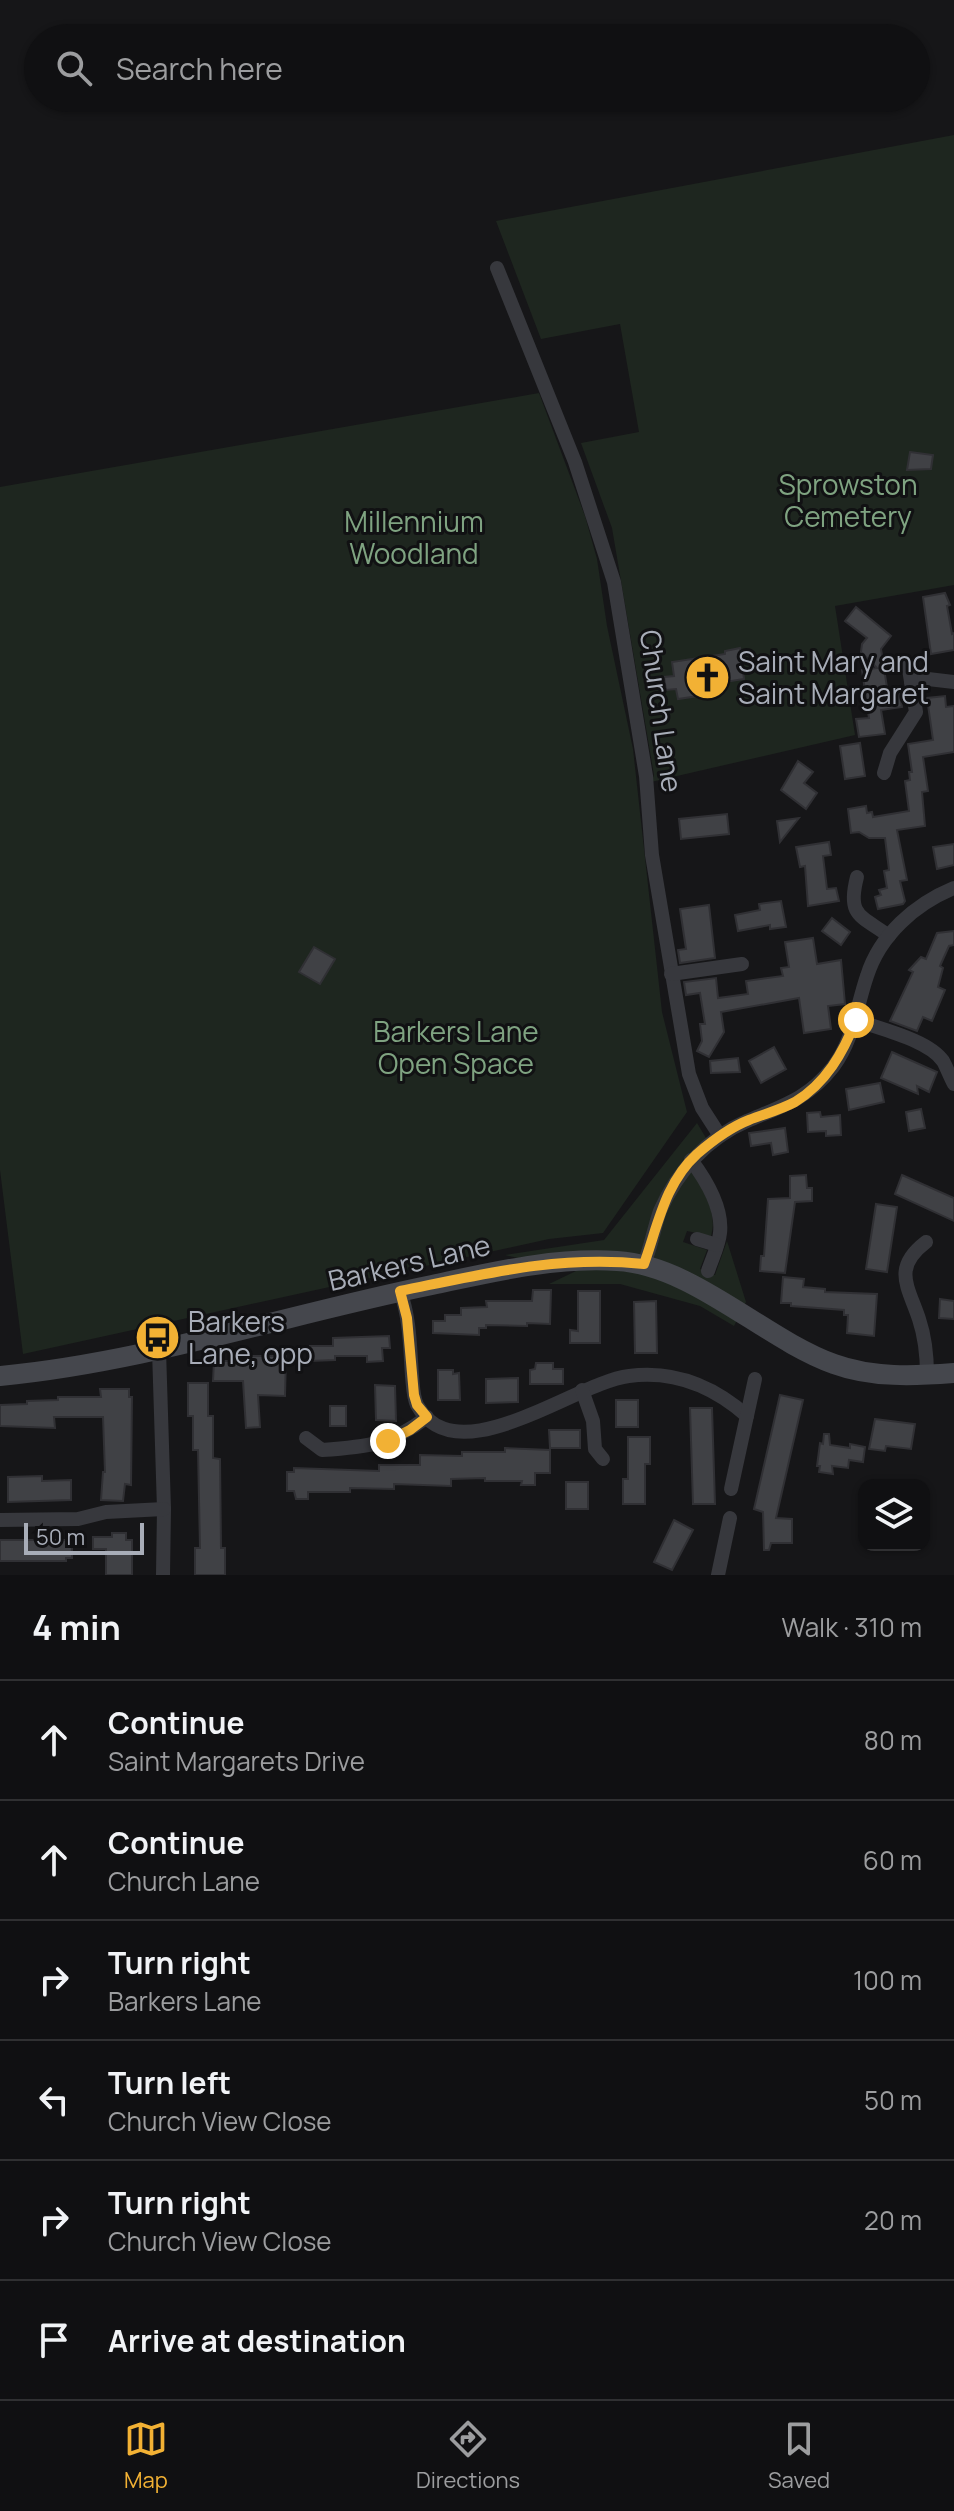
<!DOCTYPE html>
<html lang="en">
<head>
<meta charset="utf-8">
<style>
  :root { --surface:#101012; --page:#19191b; --text:#f1f3f6; --muted:#9c9d9f; --line:#303032; --accent:#f2b134 }
  body { margin:0; font-family:Manrope,sans-serif; background:var(--page); color:var(--text) }
  .controls { position:absolute; right:24px; bottom:24px; display:grid; overflow:hidden; border-radius:16px; box-shadow:0 2px 6px #0004 }
  .controls button { width:72px; height:72px; display:grid; place-items:center; padding:0; border:0; border-bottom:2px solid var(--line); background:var(--surface); color:var(--text); font:40px sans-serif }
  .scale { position:absolute; left:24px; bottom:20px; width:120px; box-sizing:border-box; padding-left:8px; border:4px solid #a8adb8; border-top:0; font-size:22px; line-height:28px; white-space:nowrap; color:#a8adb8; -webkit-text-stroke:6px #111113; paint-order:stroke }
  .stop { position:absolute; width:24px; height:24px; margin:-18px; border:6px solid #f2b134; border-radius:50%; background:#fff }
  .stop.end { background:#f2b134; border-color:#fff; box-shadow:0 2px 8px #0008 }
  .list { margin:0; padding:0; list-style:none }
  h2 { display:flex; justify-content:space-between; align-items:center; height:104px; margin:0; padding:0 32px; font-size:34px }
  h2 small { font-size:26px; font-weight:400; color:var(--muted) }
  .list li { display:grid; grid-template-columns:52px 1fr auto; gap:24px; align-items:center; box-sizing:border-box; height:120px; padding:0 32px; border-top:2px solid var(--line) }
  .list b { display:block; font-size:30px; white-space:nowrap }
  .list p { margin:0; font-size:26px; white-space:nowrap; color:var(--muted) }
  .list em { font-size:26px; font-style:normal; color:var(--muted) }
  .icon { flex:none; width:44px; height:44px; fill:none; stroke:currentColor; stroke-width:2; stroke-linecap:round; stroke-linejoin:round }
  .map { position:relative; flex:none; width:954px; height:1575px; overflow:hidden }
  .search { position:absolute; background:var(--surface); box-shadow:0 2px 6px #0004; left:24px; right:24px; top:24px; height:88px; display:flex; align-items:center; gap:20px; box-sizing:border-box; padding:0 28px; border-radius:44px; color:var(--muted); font-size:30px }
  .sheet { height:824px; background:var(--surface) }
  nav { display:flex; justify-content:space-around; align-items:center; box-sizing:border-box; height:112px; border-top:2px solid var(--line); background:var(--surface); font-size:22px; color:var(--muted) }
  nav a { display:grid; justify-items:center; gap:4px }
  nav .on { color:var(--accent) }
  .map>svg:first-child { display:block }
</style>
</head>
<body>
<div class="map">
<svg width="954" height="1575" viewBox="0 0 954 1575">
  <rect width="100%" height="100%" fill="#161618"/>
  <!-- green -->
  <g fill="#1e261f">
    <path d="M954,135V585L835,606L855,735L651,782L654,775L612,528L581,443L639,432L620,324L541,339L496,221Z"/>
    <path d="M539,393L585,516L597,559L607,626L633,749L662,1012L687,1112L603,1233L549,1239L23,1354L0,1170V487Z"/>
    <path d="M697,1123L706,1138L684,1160C699,1182 719,1209 711,1236L687,1231L683,1242L707,1250L700,1269L715,1275L727,1241L746,1302L734,1326L700,1306L620,1284H549L576,1271L505,1255L604,1240Z"/>
  </g>
  <!-- building -->
  <g fill="#404145" stroke="#303034" stroke-width="2">
    <path d="M910,452L933,455L931,469L907,470Z"/>
    <path d="M945,593L950,605L947,606L952,634L954,633V650L931,654L923,597Z"/>
    <path d="M856,607L891,636L881,649L888,694L899,692L902,707L881,710L885,734L859,737L856,719L869,718L862,670L877,668L861,652L862,644L867,638L845,621Z"/>
    <path d="M740,648L744,679L718,683L719,693L678,699L676,689L666,690L664,677L674,676L672,662L725,654V651Z"/>
    <path d="M945,696L946,707L954,706V752L923,757L928,791L922,792L925,826L897,830L907,880L900,881L905,901L903,904L878,909L875,897L881,895L879,890L887,888L884,871L889,870L885,838H869L859,832L851,833L848,809L866,806L867,813L872,812L873,817L909,811L905,781L910,780L909,772H912L908,744L933,740L927,698Z"/>
    <path d="M860,743L865,776L845,779L840,746Z"/>
    <path d="M798,761L813,772L804,783L817,793L806,809L781,790Z"/>
    <path d="M727,814L729,834L681,839L679,819Z"/>
    <path d="M799,818L780,842L777,821Z"/>
    <path d="M829,842L831,855L823,856L827,889L836,888L839,901L808,906L805,866L800,867L796,847Z"/>
    <path d="M954,844V865L937,869L933,847Z"/>
    <path d="M781,901L786,927L770,929V925L738,931L735,915L760,910L759,904Z"/>
    <path d="M709,905L715,958L680,963L678,950L686,949L680,909Z"/>
    <path d="M832,918L850,932L841,945L822,931Z"/>
    <path d="M954,931V945L949,946L940,966L943,968L938,987L945,990L932,1021L923,1017L917,1031L890,1021L913,972L909,970L921,957L926,959L937,933Z"/>
    <path d="M813,938L817,964L841,960L845,1004L828,1006L831,1029L804,1033L799,998L721,1012L724,1032L709,1057L697,1051L702,1041L700,1024H705L700,993L686,995L684,982L716,978L718,998L748,994L746,981L783,976L781,968L789,967L785,942Z"/>
    <path d="M314,947L335,959L320,984L299,972Z"/>
    <path d="M774,1047L786,1069L761,1083L749,1061Z"/>
    <path d="M892,1052L937,1072L929,1092L917,1086L918,1094L881,1078Z"/>
    <path d="M738,1058L740,1072L711,1073L710,1061Z"/>
    <path d="M880,1083L884,1102L849,1110L846,1089Z"/>
    <path d="M921,1109L925,1128L909,1131L906,1112Z"/>
    <path d="M820,1112L821,1117L840,1115L841,1135L826,1136V1131L808,1132L807,1113Z"/>
    <path d="M785,1128L788,1152L773,1155L771,1143L751,1146L749,1133Z"/>
    <path d="M806,1175L807,1188H812V1201L795,1202L785,1273L760,1271L761,1256H764L768,1199L790,1198V1176Z"/>
    <path d="M902,1175L954,1198V1221L895,1194Z"/>
    <path d="M876,1204L897,1207L887,1272L866,1269Z"/>
    <path d="M783,1277L804,1279L803,1287L825,1289V1292L877,1294L874,1336L847,1333L848,1315H844V1310L791,1306V1303H781Z"/>
    <path d="M533,1290H551L550,1324L527,1323V1326L486,1325V1328H479V1335L433,1333V1321H445V1315H461V1308L487,1307L486,1301H532Z"/>
    <path d="M578,1291H600V1343H570V1330L578,1331Z"/>
    <path d="M940,1299L954,1301V1319L939,1318Z"/>
    <path d="M656,1301L657,1353H635L634,1302Z"/>
    <path d="M389,1336L390,1348H382L383,1361L367,1362V1356H335V1360L310,1361V1346H333V1338Z"/>
    <path d="M247,1356H286L285,1396L258,1395L260,1427L246,1428L243,1381H213L214,1361H247Z"/>
    <path d="M536,1363H553V1369H563V1384H530V1370L535,1369Z"/>
    <path d="M438,1370H453V1374L459,1373L460,1400H438Z"/>
    <path d="M518,1378V1402L486,1403V1379Z"/>
    <path d="M188,1383H208V1416H213V1458L220,1459L221,1548H225V1575H195V1548H200L198,1450H193V1416H188Z"/>
    <path d="M375,1385L395,1386L396,1421L376,1420Z"/>
    <path d="M100,1389H129V1397H132L131,1485L125,1484L123,1501L101,1500L103,1472H105L103,1417H54L55,1428L0,1426V1405L27,1404V1401L58,1400V1397H101Z"/>
    <path d="M780,1395L803,1400L776,1518L792,1519V1543H771L769,1550H764L763,1512L754,1509Z"/>
    <rect x="616" y="1400" width="22" height="27"/>
    <rect x="330" y="1406" width="16" height="20"/>
    <path d="M690,1408H712L715,1504H693Z"/>
    <path d="M875,1419L915,1424L911,1449L886,1446L885,1451L869,1449Z"/>
    <path d="M549,1430H580V1448H550Z"/>
    <path d="M824,1434H829L830,1445L850,1448V1444L865,1447L863,1462L849,1460L848,1468L832,1466L833,1474L819,1472L820,1466H817L820,1443L823,1444Z"/>
    <path d="M628,1437H650V1464H645V1504H623V1479H628Z"/>
    <path d="M505,1448L550,1450V1473H535V1485H521L522,1481H485V1478L451,1479V1486L394,1484V1489L350,1488V1492H308V1499H296L294,1491H287V1472H294V1468L379,1471V1465H420V1455L462,1456V1452H505Z"/>
    <path d="M42,1476V1481L71,1480V1500L8,1502V1477Z"/>
    <rect x="566" y="1482" width="22" height="27"/>
    <path d="M674,1520L693,1530L672,1570L654,1562Z"/>
    <path d="M112,1533H126V1540H132V1575H106V1549H93V1537H112Z"/>
    <path d="M0,1540H72V1558H66V1561H0Z"/>
  </g>
  <g fill="none" stroke-linecap="round" stroke-linejoin="round">
    <!-- street -->
    <g stroke="#37383d" stroke-width="14">
      <path d="M497,268L575,462L614,582L646,776L652,855L689,1074L702,1108L720,1136"/>
      <path d="M911,682L928,679L954,682"/>
      <path d="M884,773L890,753L916,712L908,663"/>
      <path d="M857,877C847,916 860,915 889,936"/>
      <path d="M671,974L742,964"/>
      <path d="M856,1020C880,1029 929,1040 943,1061C947,1068 950,1077 954,1084"/>
      <path d="M691,1160C706,1180 723,1207 720,1233C719,1245 712,1259 708,1271"/>
      <path d="M697,1239L717,1245"/>
      <path d="M926,1242C892,1268 908,1286 919,1319C925,1337 927,1356 927,1375"/>
      <path d="M644,1264C651,1247 654,1228 660,1211C677,1172 707,1138 747,1121C782,1106 808,1099 833,1067C854,1039 856,1008 867,976C880,935 915,904 954,888"/>
      <path d="M400,1291C410,1317 410,1348 412,1376C413,1385 413,1397 417,1405C456,1477 576,1382 629,1376C675,1370 713,1386 747,1416"/>
      <path d="M159,1350L164,1509L163,1575"/>
      <path d="M582,1390L593,1421L595,1449L603,1459"/>
      <path d="M306,1438L322,1450C366,1447 391,1445 427,1417"/>
      <path d="M731,1489L755,1379"/>
      <path d="M0,1520L78,1519L106,1512L164,1509"/>
      <path d="M718,1575L730,1518"/>
    </g>
    <!-- secondary -->
    <path stroke="#45474d" stroke-width="20" d="M0,1376C147,1362 288,1314 432,1285C493,1272 554,1257 617,1261C693,1265 764,1339 834,1364C872,1378 915,1376 954,1373"/>
  </g>
  <g fill="none" stroke-linecap="round" stroke-linejoin="round">
    <!-- route -->
    <path stroke="#f2b134" stroke-width="10" d="M388,1441L410,1430L427,1417L417,1405L414,1395L407,1318L400,1291C484,1274 558,1255 644,1264C658,1225 665,1183 697,1154C712,1141 731,1127 749,1120C764,1114 780,1110 795,1102C826,1083 843,1053 856,1020"/>
  </g>
  <!-- icons -->
  <defs>
    <symbol id="church-disc" viewBox="-11 -11 22 22"><circle r="9.5" fill="#f2b134" stroke="#111113"/><path d="M-1.2-6h2.4v3.5h3.3v2.4h-3.3V6h-2.4V-.1h-3.3v-2.4h3.3Z" fill="#111"/></symbol>
    <symbol id="bus-disc" viewBox="-11 -11 22 22"><circle r="9.5" fill="#f2b134" stroke="#111113"/><path d="M-5-6H5V4H4V6H2V4H-2V6H-4V4H-5ZM-3.5-4V0h7V-4ZM-3.5 1.2v1.5H-2V1.2ZM2 1.2v1.5H3.5V1.2Z" fill="#111"/></symbol>
  </defs>
  <g fill-rule="evenodd">
    <use href="#church-disc" x="682" y="652" width="51" height="51"/>
    <use href="#bus-disc" x="132" y="1312" width="51" height="51"/>
  </g>
  <g text-anchor="middle" dominant-baseline="central" stroke-width="6" stroke-linejoin="round" paint-order="stroke">
    <!-- park labels -->
    <g font-size="28" fill="#7fa381" stroke="#111113">
      <text x="848" y="484">Sprowston<tspan x="848" dy="32">Cemetery</tspan></text>
      <text x="414" y="521">Millennium<tspan x="414" dy="32">Woodland</tspan></text>
      <text x="456" y="1031">Barkers Lane<tspan x="456" dy="32">Open Space</tspan></text>
    </g>
    <!-- poi labels -->
    <g font-size="28" fill="#a8adb8" stroke="#111113" text-anchor="start">
      <text x="738" y="661">Saint Mary and<tspan x="738" dy="32">Saint Margaret</tspan></text>
      <text x="188" y="1321">Barkers<tspan x="188" dy="32">Lane, opp</tspan></text>
    </g>
    <!-- street labels -->
    <g font-size="28" fill="#a8adb8" stroke="#111113">
      <text transform="translate(662 711) rotate(82)">Church Lane</text>
      <text transform="translate(409 1262) rotate(-13)">Barkers Lane</text>
    </g>
  </g>
</svg>
<div class="controls">
<button><svg class="icon" aria-label="layers" viewBox="0 0 24 24"><path d="M12 4l9 5-9 5-9-5zM3 14l9 5 9-5"/></svg></button>
</div>
<div class="scale">50 m</div>
<div class="stop" style="left:856px;top:1020px"></div>
<div class="stop end" style="left:388px;top:1441px"></div>
<div class="search"><svg class="icon" aria-label="search" viewBox="0 0 24 24"><circle cx="10" cy="10" r="6"/><path d="M15 15l6 6"/></svg>Search here</div>
</div>
<section class="sheet">
<h2>4 min<small>Walk · 310 m</small></h2>
<ul class="list">
<li><svg class="icon" aria-label="ahead" viewBox="0 0 24 24"><path d="M12 20V5M6 11l6-6 6 6"/></svg><div><b>Continue</b><p>Saint Margarets Drive</p></div><em>80 m</em></li>
<li><svg class="icon" aria-label="ahead" viewBox="0 0 24 24"><path d="M12 20V5M6 11l6-6 6 6"/></svg><div><b>Continue</b><p>Church Lane</p></div><em>60 m</em></li>
<li><svg class="icon" aria-label="right" viewBox="0 0 24 24"><path d="M7 20v-9h11M14 6l5 5-5 5"/></svg><div><b>Turn right</b><p>Barkers Lane</p></div><em>100 m</em></li>
<li><svg class="icon" aria-label="left" viewBox="0 0 24 24"><path d="M17 20v-9H6M10 6l-5 5 5 5"/></svg><div><b>Turn left</b><p>Church View Close</p></div><em>50 m</em></li>
<li><svg class="icon" aria-label="right" viewBox="0 0 24 24"><path d="M7 20v-9h11M14 6l5 5-5 5"/></svg><div><b>Turn right</b><p>Church View Close</p></div><em>20 m</em></li>
<li><svg class="icon" aria-label="arrive" viewBox="0 0 24 24"><path d="M6 21V4h12l-3 4 3 4H6"/></svg><div><b>Arrive at destination</b></div></li>
</ul>
</section>
<nav>
<a class="on"><svg class="icon" aria-label="map" viewBox="0 0 24 24"><path d="M3 6l6-2 6 2 6-2v14l-6 2-6-2-6 2zM9 4v14M15 6v14"/></svg>Map</a>
<a><svg class="icon" aria-label="directions" viewBox="0 0 24 24"><path d="M12 3l9 9-9 9-9-9zM9 14v-3h6M13 9l2 2-2 2"/></svg>Directions</a>
<a><svg class="icon" aria-label="saved" viewBox="0 0 24 24"><path d="M7 4h10v16l-5-4-5 4z"/></svg>Saved</a>
</nav>
</body>
</html>
